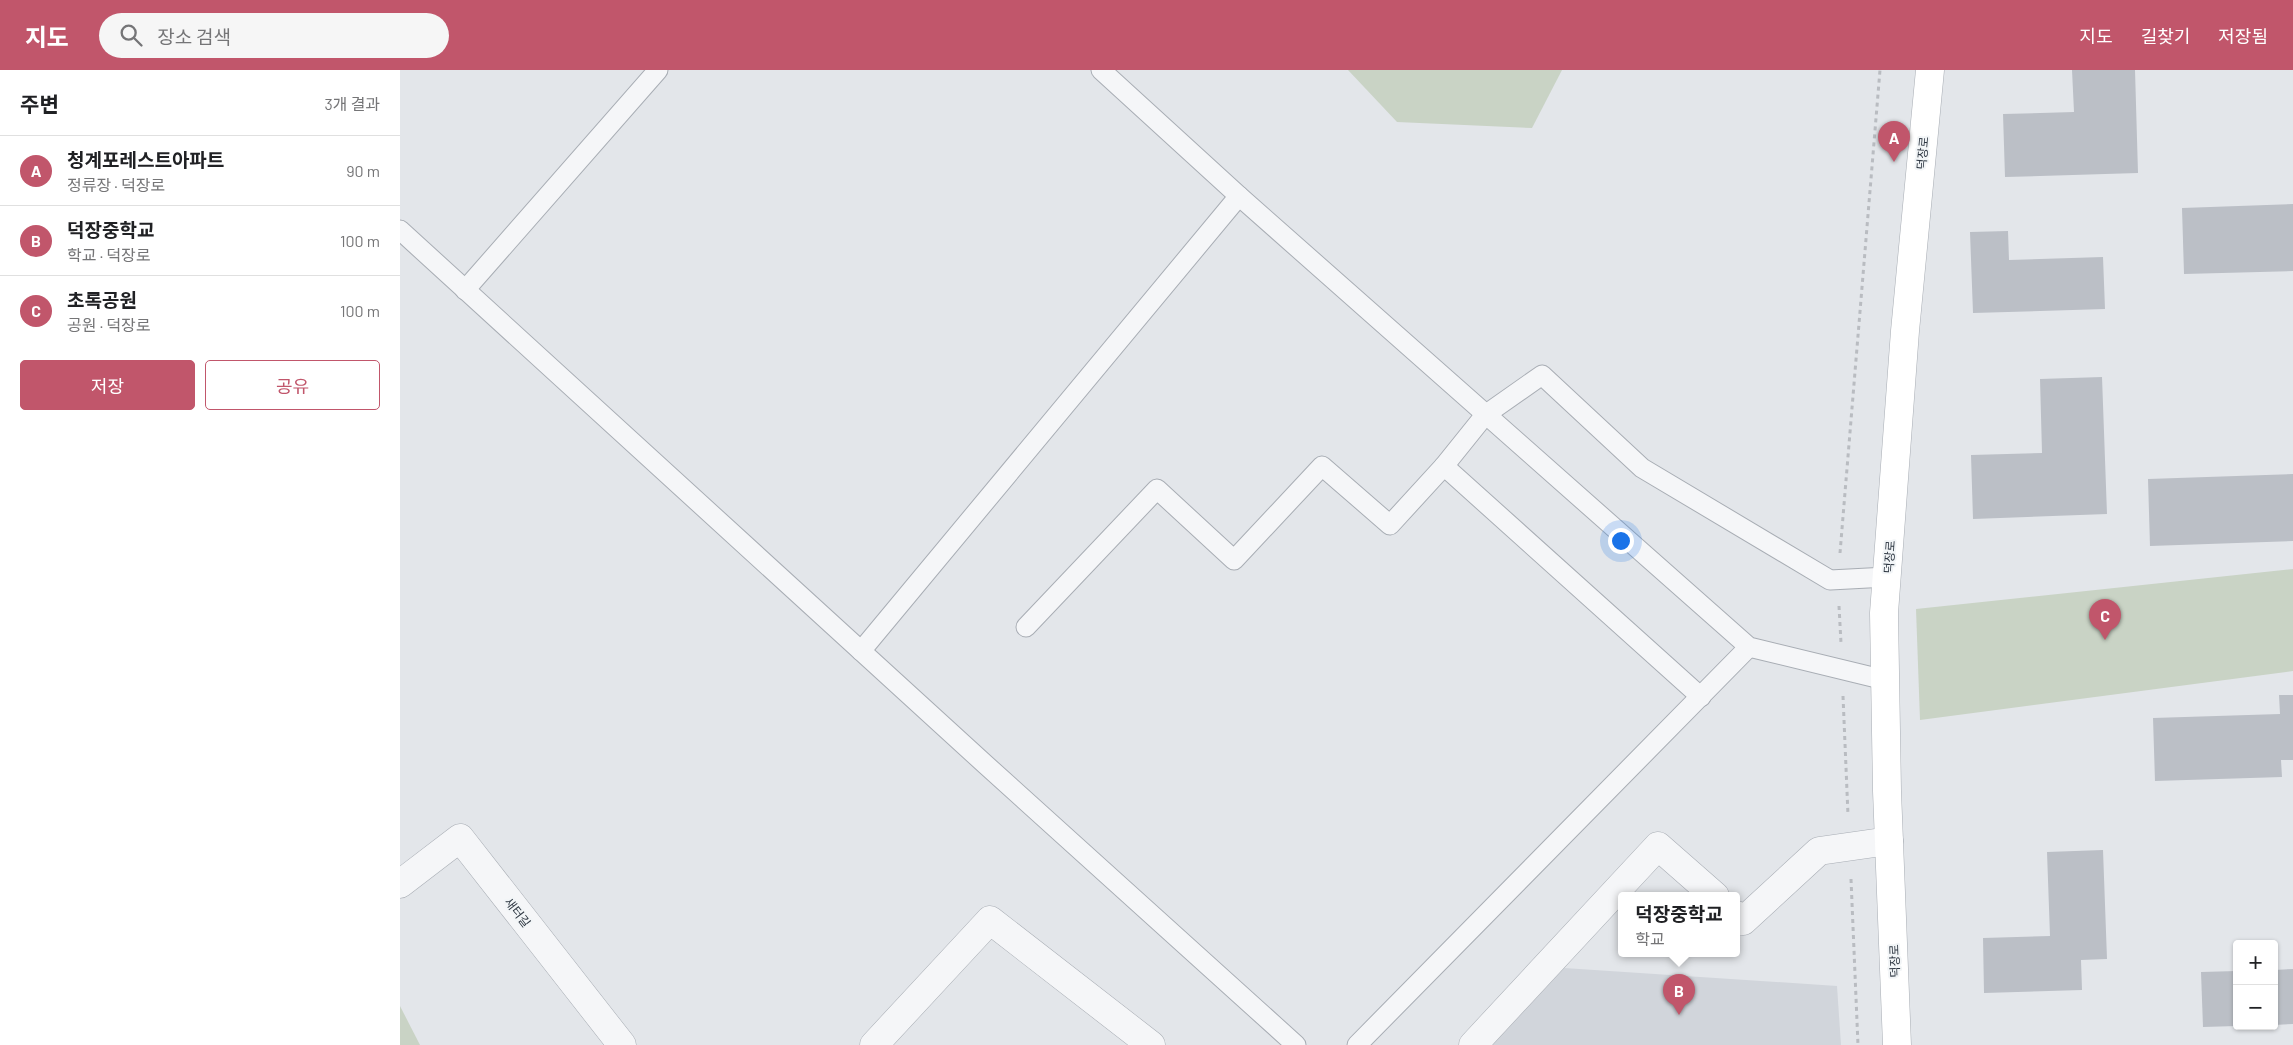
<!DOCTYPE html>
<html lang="ko">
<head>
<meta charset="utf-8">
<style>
  :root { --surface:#fff; --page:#f6f6f6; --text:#202124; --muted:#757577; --line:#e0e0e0; --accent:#c1566b }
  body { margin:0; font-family:Barlow,"Noto Sans KR",sans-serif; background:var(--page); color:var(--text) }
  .controls { position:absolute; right:15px; bottom:15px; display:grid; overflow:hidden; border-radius:5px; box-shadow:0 1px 4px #0004 }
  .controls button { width:45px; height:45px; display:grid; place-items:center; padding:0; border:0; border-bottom:1px solid var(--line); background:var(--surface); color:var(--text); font:25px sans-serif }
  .you { position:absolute; left:1220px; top:470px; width:18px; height:18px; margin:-12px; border:4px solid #fff; border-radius:50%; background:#1a73e8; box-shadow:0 0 0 8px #1a73e833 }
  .badge { display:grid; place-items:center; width:32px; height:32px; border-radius:50%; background:var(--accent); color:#fff; font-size:16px; font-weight:700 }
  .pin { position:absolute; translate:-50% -41px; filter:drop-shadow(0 1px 2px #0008) }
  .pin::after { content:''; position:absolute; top:26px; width:18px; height:15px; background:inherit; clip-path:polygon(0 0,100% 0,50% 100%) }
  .popup { position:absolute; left:1218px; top:822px; width:122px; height:65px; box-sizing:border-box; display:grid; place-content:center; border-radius:5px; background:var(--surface); filter:drop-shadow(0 1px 4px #0005); font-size:16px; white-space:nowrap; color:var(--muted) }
  .popup b { font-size:19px; color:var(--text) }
  .popup::after { content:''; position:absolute; left:50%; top:100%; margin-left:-10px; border:10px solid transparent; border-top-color:var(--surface) }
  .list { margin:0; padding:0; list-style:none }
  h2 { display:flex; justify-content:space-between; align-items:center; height:65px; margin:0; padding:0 20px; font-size:21px }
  h2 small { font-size:16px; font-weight:400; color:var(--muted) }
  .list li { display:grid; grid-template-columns:32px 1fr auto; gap:15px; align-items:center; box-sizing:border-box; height:70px; padding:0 20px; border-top:1px solid var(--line) }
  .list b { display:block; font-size:19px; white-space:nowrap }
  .list p { margin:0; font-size:16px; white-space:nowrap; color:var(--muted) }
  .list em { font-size:16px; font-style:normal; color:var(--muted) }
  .actions { display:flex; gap:10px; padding:15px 20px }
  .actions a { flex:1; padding:11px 0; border:1px solid var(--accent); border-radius:5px; text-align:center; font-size:18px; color:var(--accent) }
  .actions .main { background:var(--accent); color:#fff }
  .icon { flex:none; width:28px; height:28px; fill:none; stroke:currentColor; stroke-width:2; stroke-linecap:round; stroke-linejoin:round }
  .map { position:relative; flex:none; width:1893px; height:975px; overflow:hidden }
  header { display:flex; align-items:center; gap:30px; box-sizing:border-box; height:70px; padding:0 25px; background:var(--accent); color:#fff }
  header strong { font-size:24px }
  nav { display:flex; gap:28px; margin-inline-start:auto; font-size:18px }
  .search { width:350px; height:45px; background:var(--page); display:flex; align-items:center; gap:12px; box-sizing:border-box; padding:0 18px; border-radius:28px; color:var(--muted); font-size:19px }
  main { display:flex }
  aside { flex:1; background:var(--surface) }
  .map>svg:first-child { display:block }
</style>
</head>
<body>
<header>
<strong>지도</strong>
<div class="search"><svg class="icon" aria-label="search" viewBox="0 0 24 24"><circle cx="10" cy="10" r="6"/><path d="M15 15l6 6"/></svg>장소 검색</div>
<nav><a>지도</a><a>길찾기</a><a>저장됨</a></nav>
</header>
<main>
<aside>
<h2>주변<small>3개 결과</small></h2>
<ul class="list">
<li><span class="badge">A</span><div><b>청계포레스트아파트</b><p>정류장 · 덕장로</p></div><em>90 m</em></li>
<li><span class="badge">B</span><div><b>덕장중학교</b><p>학교 · 덕장로</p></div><em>100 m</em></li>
<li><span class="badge">C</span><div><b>초록공원</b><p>공원 · 덕장로</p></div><em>100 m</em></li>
</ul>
<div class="actions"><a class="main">저장</a><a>공유</a></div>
</aside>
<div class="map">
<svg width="1893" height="975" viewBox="0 0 1893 975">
  <rect width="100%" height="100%" fill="#e3e6ea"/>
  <!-- built -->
  <path fill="#d1d5db" d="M1164,898L1437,916L1441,975H1092Z"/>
  <!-- green -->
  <g fill="#c9d3c5">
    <path d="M948,0H1162L1132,58L997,52Z"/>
    <path d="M1893,499V601L1520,650L1516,539Z"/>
    <path d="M0,936L20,975H0Z"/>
  </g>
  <!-- building -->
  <g fill="#bbbfc6">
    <path d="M1672,0H1735L1738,103L1605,107L1603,44L1674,42Z"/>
    <path d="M1893,134V201L1784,204L1782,138Z"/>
    <path d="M1608,161L1609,190L1703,187L1705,239L1573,243L1570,162Z"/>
    <path d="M1702,307L1707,444L1573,449L1571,385L1642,383L1640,309Z"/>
    <path d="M1893,404V471L1750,476L1748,409Z"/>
    <path d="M1879,625H1893V690H1881L1882,707L1755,711L1753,648L1880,644Z"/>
    <path d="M1703,780L1707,889L1681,890L1682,920L1584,923L1583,868L1650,866L1647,782Z"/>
    <path d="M1893,899V954L1874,955V900Z"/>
    <path d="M1837,901V956L1803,957L1801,902Z"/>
  </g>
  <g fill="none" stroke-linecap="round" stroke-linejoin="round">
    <defs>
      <g id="lane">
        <path d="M701,0L839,126L1349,577L1485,610"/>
        <path d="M0,160L586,695L896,975"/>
        <path d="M65,220L258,0"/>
        <path d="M1044,396L1085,345L1142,305L1242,398L1430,510L1487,507"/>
        <path d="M626,557L757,419L834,490L922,396L990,455L1044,396L1301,627"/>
        <path d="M461,581L839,126"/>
        <path d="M957,975L1349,577"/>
      </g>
      <g id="street">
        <path d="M0,814L60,768L222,975"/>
        <path d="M1336,845L1343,851L1419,781L1489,771"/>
        <path d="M474,975L590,850L751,975"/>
        <path d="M1073,975L1258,776L1315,826"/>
      </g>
      <path id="secondary" d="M1497,975L1487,721L1484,543L1505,261L1530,0"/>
    </defs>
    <!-- lane casing -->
    <use href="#lane" stroke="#a8adb4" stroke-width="21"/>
    <!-- street casing -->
    <use href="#street" stroke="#a8adb4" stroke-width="29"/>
    <!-- secondary casing -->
    <use href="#secondary" stroke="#a8adb4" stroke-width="29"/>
    <!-- path -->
    <g stroke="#b9bcc1" stroke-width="3" stroke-dasharray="4 4" stroke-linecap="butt">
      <path d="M1440,483L1480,0"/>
      <path d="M1439,536L1441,573"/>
      <path d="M1443,626L1448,745"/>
      <path d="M1451,809L1458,975"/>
    </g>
    <!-- lane -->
    <use href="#lane" stroke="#f5f6f8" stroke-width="19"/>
    <!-- street -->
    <use href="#street" stroke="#f5f6f8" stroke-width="28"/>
    <!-- secondary -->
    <use href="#secondary" stroke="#fff" stroke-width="28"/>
  </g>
  <g text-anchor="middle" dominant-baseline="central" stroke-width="4" stroke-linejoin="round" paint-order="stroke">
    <!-- street labels -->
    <g font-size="12" fill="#2c3540" stroke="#f2f5f7">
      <text transform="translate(1522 83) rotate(-85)">덕장로</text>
      <text transform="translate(1489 487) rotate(-86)">덕장로</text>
      <text transform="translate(118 842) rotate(52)">새터길</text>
      <text transform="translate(1494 891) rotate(-92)">덕장로</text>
    </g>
  </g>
</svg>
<div class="controls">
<button>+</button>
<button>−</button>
</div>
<div class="you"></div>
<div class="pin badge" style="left:1494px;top:92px">A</div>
<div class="pin badge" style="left:1279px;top:945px">B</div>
<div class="popup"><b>덕장중학교</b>학교</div>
<div class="pin badge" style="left:1705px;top:570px">C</div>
</div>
</main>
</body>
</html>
